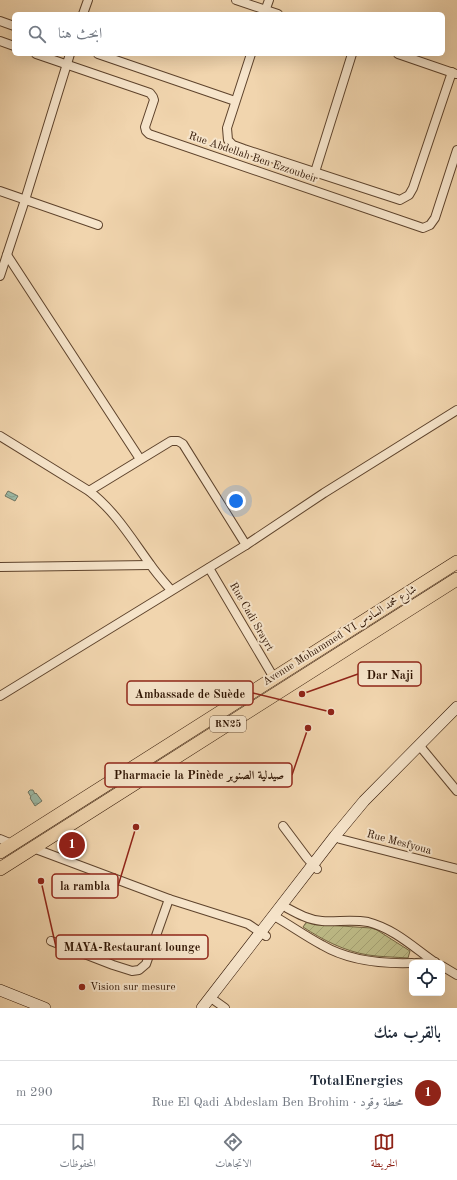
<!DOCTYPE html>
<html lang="ar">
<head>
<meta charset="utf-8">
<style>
  :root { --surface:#fff; --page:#f2f2f3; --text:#1f2937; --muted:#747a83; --line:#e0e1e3; --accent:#8f2418 }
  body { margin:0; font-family:"Old Standard TT",Amiri,serif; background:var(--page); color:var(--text); direction:rtl }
  .controls { position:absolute; right:12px; bottom:12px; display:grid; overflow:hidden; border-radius:6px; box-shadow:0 4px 16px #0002 }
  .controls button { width:36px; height:36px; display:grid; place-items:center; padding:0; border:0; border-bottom:1px solid var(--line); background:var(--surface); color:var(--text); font:20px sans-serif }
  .you { position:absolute; left:236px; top:501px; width:14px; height:14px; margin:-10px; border:3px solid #fff; border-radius:50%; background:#1a73e8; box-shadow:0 0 0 6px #1a73e833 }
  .badge { display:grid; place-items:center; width:26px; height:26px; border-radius:50%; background:var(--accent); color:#fff; font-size:13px; font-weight:700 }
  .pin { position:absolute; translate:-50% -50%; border:2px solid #fff; box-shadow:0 1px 4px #0006 }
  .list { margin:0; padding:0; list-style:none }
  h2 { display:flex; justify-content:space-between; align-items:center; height:52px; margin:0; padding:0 16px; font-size:17px }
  h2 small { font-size:13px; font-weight:400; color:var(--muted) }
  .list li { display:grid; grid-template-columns:26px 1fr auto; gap:12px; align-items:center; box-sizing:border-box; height:64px; padding:0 16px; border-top:1px solid var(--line) }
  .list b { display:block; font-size:15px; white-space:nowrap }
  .list p { margin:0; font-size:13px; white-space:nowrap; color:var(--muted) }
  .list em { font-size:13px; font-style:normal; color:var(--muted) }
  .icon { flex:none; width:22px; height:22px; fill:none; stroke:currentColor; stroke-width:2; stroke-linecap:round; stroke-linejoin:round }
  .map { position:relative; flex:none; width:457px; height:1008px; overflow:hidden; direction:ltr }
  .search { position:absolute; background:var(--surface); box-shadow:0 4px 16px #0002; left:12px; right:12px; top:12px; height:44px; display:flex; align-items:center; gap:10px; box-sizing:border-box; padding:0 14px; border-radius:6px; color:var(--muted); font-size:15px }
  .sheet { height:116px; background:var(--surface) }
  nav { display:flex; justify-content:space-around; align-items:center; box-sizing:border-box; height:56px; border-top:1px solid var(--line); background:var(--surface); font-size:11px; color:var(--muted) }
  nav a { display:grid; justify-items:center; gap:2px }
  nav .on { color:var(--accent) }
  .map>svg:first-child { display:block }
</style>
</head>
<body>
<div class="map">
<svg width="457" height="1008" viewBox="0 0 457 1008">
  <defs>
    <pattern id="garden-furrows" width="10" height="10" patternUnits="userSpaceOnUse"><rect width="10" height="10" fill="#bebc88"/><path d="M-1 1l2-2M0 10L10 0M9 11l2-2" fill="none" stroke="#a4a174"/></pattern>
    <pattern id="water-waves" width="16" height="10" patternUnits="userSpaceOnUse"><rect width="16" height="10" fill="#9cb9a5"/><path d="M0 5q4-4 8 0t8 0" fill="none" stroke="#879e8c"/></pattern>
  </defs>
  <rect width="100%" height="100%" fill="#f1d5ae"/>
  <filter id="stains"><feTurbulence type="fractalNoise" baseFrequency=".005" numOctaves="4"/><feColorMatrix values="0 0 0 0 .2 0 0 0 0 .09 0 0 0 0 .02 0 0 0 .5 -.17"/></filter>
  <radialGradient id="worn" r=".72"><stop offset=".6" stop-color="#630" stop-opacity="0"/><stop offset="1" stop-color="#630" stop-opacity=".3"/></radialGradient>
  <!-- garden -->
  <path fill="url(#garden-furrows)" stroke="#766744" d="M307,921L326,925L371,928L377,930L410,951L408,958C395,957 381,957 368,955C344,951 323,940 303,927Z"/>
  <!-- water -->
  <g fill="url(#water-waves)" stroke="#707663">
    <path d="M8,491L18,496L15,501L5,496Z"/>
    <path d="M30,790H33L35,794L36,793L42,801L35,806L30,798L31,797L28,792Z"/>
  </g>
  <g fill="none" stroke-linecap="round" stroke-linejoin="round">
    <defs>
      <g id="street">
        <path d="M236,0L278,14"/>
        <path d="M83,14L88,0"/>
        <path d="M264,14L269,0"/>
        <path d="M0,21L14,26"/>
        <path d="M0,41L14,46"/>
        <path d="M36,54L150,93L153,97L154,100L145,127L146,131L149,134L423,228L430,225L435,218L457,150"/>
        <path d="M98,54L235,101"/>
        <path d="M251,54L227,128L228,140L233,145L244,149L400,200L409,195L413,188L452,72"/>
        <path d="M398,54L456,74"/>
        <path d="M315,172L352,54"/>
        <path d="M0,191L98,225"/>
        <path d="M7,255L140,459"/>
        <path d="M0,276L25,200L70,54"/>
        <path d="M0,436L89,491C115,511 131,538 150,564C156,573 164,582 171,590"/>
        <path d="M89,491L171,441H178L183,444L246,545"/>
        <path d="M0,567L150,565"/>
        <path d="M209,568L274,678"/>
        <path d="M0,696L246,545L324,493L457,410"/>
        <path d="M419,745L457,791"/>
        <path d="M283,826L307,858L317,869"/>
        <path d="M335,836L340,839L457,869"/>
        <path d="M0,839L12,844"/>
        <path d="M33,848L169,899L248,924L266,936"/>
        <path d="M287,908C298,914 309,920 322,921C337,922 352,919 368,922C395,929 414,948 436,963"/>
        <path d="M274,916C290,925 305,936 322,945C349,961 381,964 412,963"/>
        <path d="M51,941L113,965L132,971L139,970L146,964L169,899"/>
        <path d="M416,963L435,962"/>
        <path d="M442,966L457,975"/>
        <path d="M211,998L225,1008"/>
      </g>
      <g id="secondary">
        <path d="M0,990L45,1008"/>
        <path d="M202,1008L335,836L364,801L457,707"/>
      </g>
      <g id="primary">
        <path d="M0,852L457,562"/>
        <path d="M0,869L457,579"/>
      </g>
    </defs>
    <!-- street casing -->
    <use href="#street" stroke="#5e432c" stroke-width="10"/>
    <!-- secondary casing -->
    <use href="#secondary" stroke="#2d1200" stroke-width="12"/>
    <!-- primary casing -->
    <use href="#primary" stroke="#2d1200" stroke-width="14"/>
    <!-- street -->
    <use href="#street" stroke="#f6e4ca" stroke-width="8"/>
    <!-- secondary -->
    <use href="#secondary" stroke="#f6e4ca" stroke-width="11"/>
    <!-- primary -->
    <use href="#primary" stroke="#f1d5ae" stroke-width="13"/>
  </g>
  <!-- markers -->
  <circle fill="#8f2418" stroke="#f6e4ca" stroke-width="1.5" cx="82" cy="987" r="4"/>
  <g text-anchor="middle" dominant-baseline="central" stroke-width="4" stroke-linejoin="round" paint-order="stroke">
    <!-- shield labels -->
    <rect fill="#f6e4ca" stroke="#69513d" stroke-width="1" x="210" y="716" width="36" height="16" rx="3"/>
    <g font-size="10" font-weight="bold" fill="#2d1200">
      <text x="228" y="724">RN25</text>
    </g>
    <!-- street labels -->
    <g font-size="11" fill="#2d1200" stroke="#f6e4ca">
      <text transform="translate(253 158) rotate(19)">Rue Abdellah Ben Ezzoubeir</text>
      <text transform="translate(251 617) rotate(60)">Rue Cadi Srayrt</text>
      <text transform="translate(340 636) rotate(-32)">Avenue Mohammed VI شارع محمد السادس</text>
      <text transform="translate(399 843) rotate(15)">Rue Mesfyoua</text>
    </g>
    <!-- poi labels -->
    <g font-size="11" fill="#2d1200" stroke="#f6e4ca" text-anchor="start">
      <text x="90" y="987">Vision sur mesure</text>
    </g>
  </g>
  <!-- callouts -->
  <path fill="none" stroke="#8f2418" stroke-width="1.5" d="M302 694L358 674M331 712L253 693M308 728L292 775M136 827L118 886M41 881L56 947"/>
  <g fill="#8f2418" stroke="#f6e4ca" stroke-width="1.5">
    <circle cx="302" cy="694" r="4"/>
    <circle cx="331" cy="712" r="4"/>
    <circle cx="308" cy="728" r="4"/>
    <circle cx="136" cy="827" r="4"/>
    <circle cx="41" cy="881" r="4"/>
  </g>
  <g fill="#f6e4ca" stroke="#8f2418" stroke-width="1.5">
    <rect x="358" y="662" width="63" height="24" rx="4"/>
    <rect x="127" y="681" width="126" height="24" rx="4"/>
    <rect x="105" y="763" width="187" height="24" rx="4"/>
    <rect x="52" y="874" width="66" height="24" rx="4"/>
    <rect x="56" y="935" width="152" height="24" rx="4"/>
  </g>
  <g font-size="12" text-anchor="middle" font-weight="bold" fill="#2d1200">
    <text x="390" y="679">Dar Naji</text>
    <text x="190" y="698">Ambassade de Suède</text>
    <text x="199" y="779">Pharmacie la Pinède صيدلية الصنوبر</text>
    <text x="85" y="890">la rambla</text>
    <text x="132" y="951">MAYA-Restaurant lounge</text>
  </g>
  <rect width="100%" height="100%" filter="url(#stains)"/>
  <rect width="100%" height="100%" fill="url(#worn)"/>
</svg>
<div class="controls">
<button><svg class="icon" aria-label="locate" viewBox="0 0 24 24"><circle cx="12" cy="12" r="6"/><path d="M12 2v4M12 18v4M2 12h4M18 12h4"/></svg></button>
</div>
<div class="you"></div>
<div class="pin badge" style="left:72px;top:845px">1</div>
<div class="search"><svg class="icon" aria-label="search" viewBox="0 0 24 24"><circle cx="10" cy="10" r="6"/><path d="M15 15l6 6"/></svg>ابحث هنا</div>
</div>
<section class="sheet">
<h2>بالقرب منك<small></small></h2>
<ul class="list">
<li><span class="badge">1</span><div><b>TotalEnergies</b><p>محطة وقود · Rue El Qadi Abdeslam Ben Brohim</p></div><em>290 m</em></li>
</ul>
</section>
<nav>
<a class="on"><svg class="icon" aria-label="map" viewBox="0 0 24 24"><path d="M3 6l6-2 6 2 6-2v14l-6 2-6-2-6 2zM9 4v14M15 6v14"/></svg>الخريطة</a>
<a><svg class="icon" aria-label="directions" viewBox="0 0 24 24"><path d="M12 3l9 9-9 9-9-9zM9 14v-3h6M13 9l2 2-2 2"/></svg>الاتجاهات</a>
<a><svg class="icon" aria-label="saved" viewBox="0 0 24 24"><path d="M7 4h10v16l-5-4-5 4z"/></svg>المحفوظات</a>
</nav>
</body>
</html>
